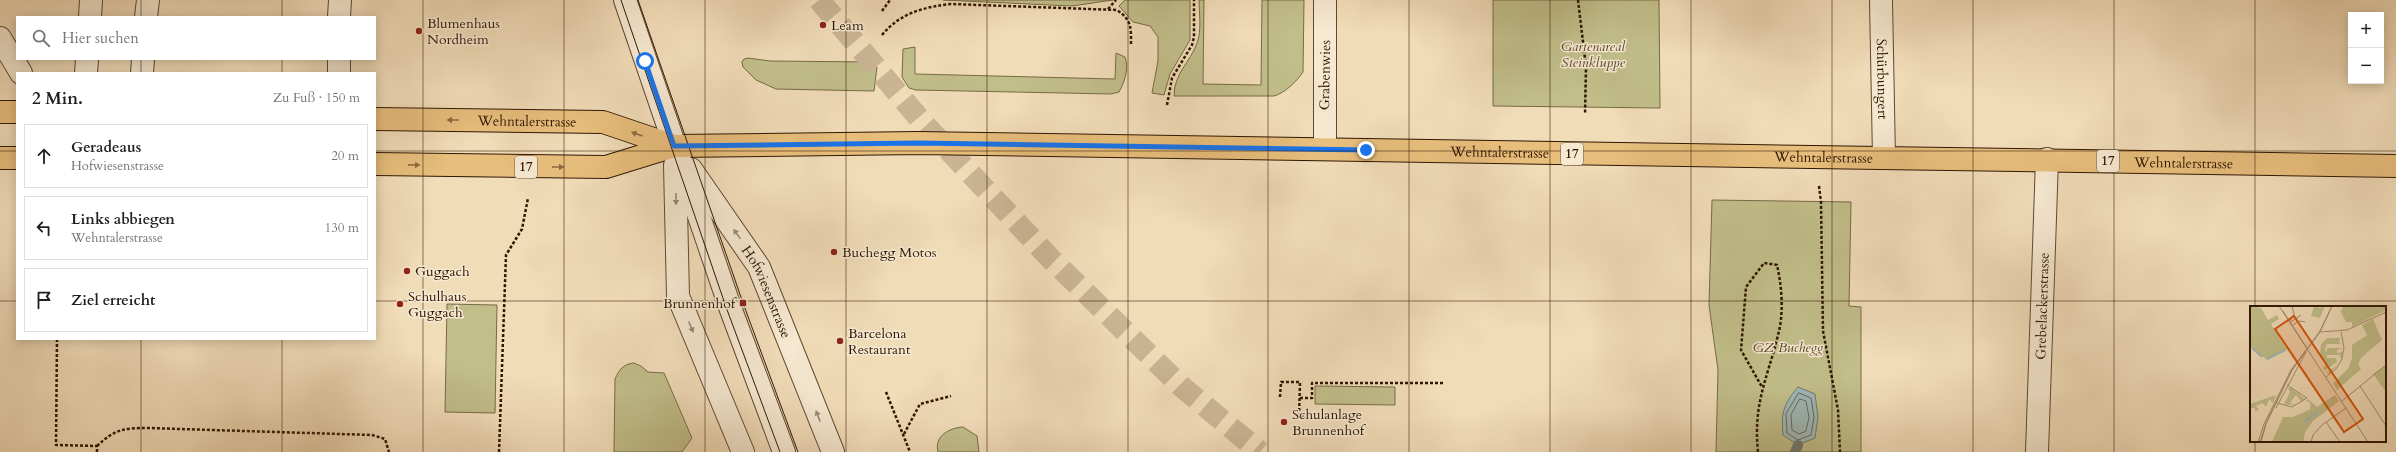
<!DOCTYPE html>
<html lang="de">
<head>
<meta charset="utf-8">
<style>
  :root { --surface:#fff; --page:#f6f6f6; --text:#202124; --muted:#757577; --line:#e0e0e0 }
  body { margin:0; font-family:Cardo,serif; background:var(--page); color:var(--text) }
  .controls { position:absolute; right:12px; top:12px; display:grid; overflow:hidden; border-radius:0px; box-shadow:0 2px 10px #0003 }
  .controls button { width:36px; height:36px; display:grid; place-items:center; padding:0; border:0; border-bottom:1px solid var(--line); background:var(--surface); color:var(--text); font:20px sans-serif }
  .stop { position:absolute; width:12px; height:12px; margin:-9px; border:3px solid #1a73e8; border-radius:50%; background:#fff }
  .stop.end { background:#1a73e8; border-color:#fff; box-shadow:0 1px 4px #0008 }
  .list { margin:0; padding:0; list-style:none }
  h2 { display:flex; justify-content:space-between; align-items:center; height:52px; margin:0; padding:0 16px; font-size:17px }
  h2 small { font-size:13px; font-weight:400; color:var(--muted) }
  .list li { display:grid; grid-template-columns:26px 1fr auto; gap:12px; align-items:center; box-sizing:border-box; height:64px; margin:0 8px 8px; padding:0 8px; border:1px solid var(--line); border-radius:0px }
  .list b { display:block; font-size:15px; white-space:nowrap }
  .list p { margin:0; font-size:13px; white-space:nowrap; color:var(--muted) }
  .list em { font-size:13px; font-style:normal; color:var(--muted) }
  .icon { flex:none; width:22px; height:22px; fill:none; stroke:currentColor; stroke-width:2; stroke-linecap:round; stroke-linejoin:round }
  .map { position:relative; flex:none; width:2396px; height:452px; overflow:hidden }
  .search { position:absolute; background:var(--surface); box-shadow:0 2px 10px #0003; left:16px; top:16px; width:360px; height:44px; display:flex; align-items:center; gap:10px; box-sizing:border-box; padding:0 14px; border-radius:0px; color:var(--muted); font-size:15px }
  .panel { position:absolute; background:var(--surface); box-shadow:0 2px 10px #0003; left:16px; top:72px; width:360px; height:268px; border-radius:0px }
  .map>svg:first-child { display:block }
</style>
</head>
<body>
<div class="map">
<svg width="2396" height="452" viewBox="0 0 2396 452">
  <rect width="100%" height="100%" fill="#f1dcb8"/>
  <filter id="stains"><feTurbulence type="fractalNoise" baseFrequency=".005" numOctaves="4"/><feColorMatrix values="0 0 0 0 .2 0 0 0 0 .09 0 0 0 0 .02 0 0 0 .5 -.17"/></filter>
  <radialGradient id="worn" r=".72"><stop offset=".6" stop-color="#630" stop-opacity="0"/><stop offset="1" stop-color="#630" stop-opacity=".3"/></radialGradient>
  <!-- green -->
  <g fill="#c1be8a" stroke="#786a46">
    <path d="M943,0H1113L1072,6Z"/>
    <path d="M1125,0H1190V40L1170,74L1164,95L1152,93L1158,61V37L1150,26L1133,22L1119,6Z"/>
    <path d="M1199,0H1204L1203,84L1261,85L1262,0H1304L1303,72C1297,81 1285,93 1274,96H1174C1174,73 1190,63 1197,43C1202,30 1199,13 1199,0Z"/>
    <path d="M1493,0H1659L1660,108L1493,106Z"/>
    <path d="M915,47V74L1115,79L1116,53L1125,57C1129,68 1125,81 1119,92L1111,94L916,90L909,88L902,77L903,49Z"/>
    <path d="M748,58L770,61L872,62L877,67L874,91L776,89L756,80L743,67L742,62L744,59Z"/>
    <path d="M1712,200L1851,202L1849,306L1861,307V452H1716L1718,370L1709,305Z"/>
    <path d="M447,304L497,305L495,413L445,412Z"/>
    <path d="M634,363L641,366L648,372L664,373L692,438L682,452H614L615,379C619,370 623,364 634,363Z"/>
    <path d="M1315,386L1395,387V405L1315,404Z"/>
    <path d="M963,427L977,436L979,452H938C934,436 949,428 963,427Z"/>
  </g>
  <!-- water -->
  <path fill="#9eb9b8" stroke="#72786f" d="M1798,387L1815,394L1818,417L1815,438L1798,445L1783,435C1781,413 1783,405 1798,387Z"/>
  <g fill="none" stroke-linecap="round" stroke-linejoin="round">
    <!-- shore -->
    <g stroke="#66685d" stroke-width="1">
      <path d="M1799,393L1811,398L1814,417L1811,435L1798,440L1787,433L1786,414Z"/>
      <path d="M1800,399L1806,401L1809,417L1806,431L1799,434L1792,430L1791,415Z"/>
    </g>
    <!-- stream -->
    <path stroke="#72786f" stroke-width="10" d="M1795,452L1798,445"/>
    <!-- minor-tunnel -->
    <path stroke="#cab494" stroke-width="22" stroke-dasharray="22 11" stroke-linecap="butt" d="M819,0L924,124L1049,257L1181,386L1260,452"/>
    <defs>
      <g id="minor">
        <path d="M625,0L731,310L784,452"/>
        <path d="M1325,0V149"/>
        <path id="s1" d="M1881,0L1884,158"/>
        <path d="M90,17L91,0"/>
        <path d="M146,17L148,0"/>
        <path d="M339,17L340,0"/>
        <path d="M0,38L21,73"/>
        <path d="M86,73L87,59"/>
        <path d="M142,73L143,59"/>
        <path d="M339,73V59"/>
        <path d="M675,165L678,296L743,452"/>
        <path id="s2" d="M691,169L759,267L833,452"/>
        <path id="s3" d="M2037,452L2047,159"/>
      </g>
      <g id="major">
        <path d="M0,112H17"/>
        <path id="s4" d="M375,119L603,122L674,146"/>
        <path d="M0,158H17"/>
        <path id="s5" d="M375,164L606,167L674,146L918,143L2396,166"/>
      </g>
    </defs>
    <!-- minor casing -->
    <use href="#minor" stroke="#604830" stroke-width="24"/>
    <!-- major casing -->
    <use href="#major" stroke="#2f1602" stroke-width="24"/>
    <!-- path -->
    <g stroke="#2f1602" stroke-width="2.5" stroke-dasharray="3 2" stroke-linecap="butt">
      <path d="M1578,0L1586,67L1585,114"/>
      <path d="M1108,9L1116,0"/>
      <path d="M882,11L890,0"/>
      <path d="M882,35C900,13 924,7 951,4L1117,10C1132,20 1131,28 1131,45"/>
      <path d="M1167,105L1172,78L1192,45L1194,37V0"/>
      <path d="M1819,186L1821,202L1823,331L1838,410L1840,452"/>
      <path d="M57,339L56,445L97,446V452"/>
      <path d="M886,392L910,452"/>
      <path d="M1280,397L1281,382H1300L1299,416L1306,417"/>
      <path d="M1300,398H1312V383H1443"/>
      <path d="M904,434L920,404L951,396"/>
      <path d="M97,446C115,429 124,428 148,428L372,435L385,439L389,452"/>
      <path d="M499,452L506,255L522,229L528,198"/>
      <path d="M1758,452C1753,403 1767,380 1778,335C1784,314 1782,287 1777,265L1764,263L1746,287L1741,350L1762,387"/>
    </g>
    <!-- minor -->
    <use href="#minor" stroke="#f6e8d1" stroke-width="22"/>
    <!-- major -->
    <use href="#major" stroke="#e8be7c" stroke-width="22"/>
    <!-- tram -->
    <g stroke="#2f1602" stroke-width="1">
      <path d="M621,0L726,307L780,452"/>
      <path d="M638,0L743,303L798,452"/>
    </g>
  </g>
  <!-- one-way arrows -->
  <defs><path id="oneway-solid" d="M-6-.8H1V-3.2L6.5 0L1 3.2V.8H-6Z"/></defs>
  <g fill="#8c6a3f">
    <use href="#oneway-solid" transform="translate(453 120) rotate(-180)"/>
    <use href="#oneway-solid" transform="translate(637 134) rotate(-161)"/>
    <use href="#oneway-solid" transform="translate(414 165) rotate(1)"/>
    <use href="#oneway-solid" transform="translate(558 167)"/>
  </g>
  <g fill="#9c8a74">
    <use href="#oneway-solid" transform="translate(676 199) rotate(89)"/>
    <use href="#oneway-solid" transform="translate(737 234) rotate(-125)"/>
    <use href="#oneway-solid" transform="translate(691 327) rotate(67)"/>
    <use href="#oneway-solid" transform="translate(818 416) rotate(-111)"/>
  </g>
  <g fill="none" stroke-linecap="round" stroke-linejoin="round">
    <!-- route -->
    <path stroke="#1a73e8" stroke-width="5" d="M645,61L674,146L918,143L1366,150"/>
  </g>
  <!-- grid -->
  <path fill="none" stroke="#2f1602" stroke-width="1" stroke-opacity="0.55" d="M141,0V17M282,0V17M423,0V452M564,0V452M705,0V452M846,0V452M987,0V452M1128,0V452M1268,0V452M1409,0V452M1550,0V452M1691,0V452M1832,0V452M1973,0V452M2114,0V452M2255,0V307M141,59V73M282,59V73M0,151H17M375,151H2396M0,301H17M375,301H2396M141,339V452M282,339V452M2255,441V452"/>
  <!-- markers -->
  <g fill="#8f2418" stroke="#f6e8d1" stroke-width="1.5">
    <circle cx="823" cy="25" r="4"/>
    <circle cx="419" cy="31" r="4"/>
    <circle cx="834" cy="252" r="4"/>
    <circle cx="407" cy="271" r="4"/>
    <rect x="739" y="299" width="8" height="8" rx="2"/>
    <circle cx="400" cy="304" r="4"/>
    <circle cx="840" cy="341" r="4"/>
    <circle cx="1284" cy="422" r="4"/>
  </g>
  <g text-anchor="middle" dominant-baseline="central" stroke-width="3" stroke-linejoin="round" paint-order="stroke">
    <!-- shield labels -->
    <g fill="#f6e8d1" stroke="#6b5540" stroke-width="1">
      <rect x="1561" y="143" width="22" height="22" rx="3"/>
      <rect x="2097" y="150" width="22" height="22" rx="3"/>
      <rect x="515" y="156" width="22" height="22" rx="3"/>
    </g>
    <g font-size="13" font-weight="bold" fill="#2f1602">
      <text x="1572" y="154">17</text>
      <text x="2108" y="161">17</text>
      <text x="526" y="167">17</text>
    </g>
    <!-- poi labels -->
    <g font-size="14" fill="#2f1602" stroke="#f6e8d1" text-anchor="start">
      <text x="427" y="23">Blumenhaus<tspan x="427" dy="16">Nordheim</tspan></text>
      <text x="831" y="25">Leam</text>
      <text x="842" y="252">Buchegg Motos</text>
      <text x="415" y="271">Guggach</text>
      <text x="408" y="296">Schulhaus<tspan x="408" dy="16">Guggach</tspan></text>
      <text x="735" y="303" text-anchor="end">Brunnenhof</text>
      <text x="848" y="333">Barcelona<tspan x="848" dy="16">Restaurant</tspan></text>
      <text x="1292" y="414">Schulanlage<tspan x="1292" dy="16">Brunnenhof</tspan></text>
    </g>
    <!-- park labels -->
    <g font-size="14" font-style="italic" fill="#5b482b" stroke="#f6e8d1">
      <text x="1593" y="46">Gartenareal<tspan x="1593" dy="16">Steinkluppe</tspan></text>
      <text x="1788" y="347">GZ Buchegg</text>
    </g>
    <!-- street labels -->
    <g font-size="14" fill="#2f1602" stroke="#f6e8d1">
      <text transform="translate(1325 75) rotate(-89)">Grabenwies</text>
      <text stroke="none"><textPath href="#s1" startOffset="79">Schürbungert</textPath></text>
      <text stroke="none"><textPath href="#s4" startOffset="152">Wehntalerstrasse</textPath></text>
      <text stroke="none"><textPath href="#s5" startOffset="1128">Wehntalerstrasse</textPath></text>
      <text stroke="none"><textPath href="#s5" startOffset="1452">Wehntalerstrasse</textPath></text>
      <text stroke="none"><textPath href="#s5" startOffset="1812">Wehntalerstrasse</textPath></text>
      <text stroke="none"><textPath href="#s2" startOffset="145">Hofwiesenstrasse</textPath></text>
      <text stroke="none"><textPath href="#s3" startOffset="146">Grebelackerstrasse</textPath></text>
    </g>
  </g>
  <!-- overview -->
  <g transform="translate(2250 306)">
    <rect width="136" height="136" fill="#f1dcb8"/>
    <path d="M0,0L11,2L18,14L27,9L29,13L21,18L37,44L17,54L0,40ZM64,0L70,2L75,0L70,12L61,10ZM93,0H136V4L102,21V16H96L91,6ZM123,13L132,34L111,52L108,59L111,63L87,84L83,77L98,63L102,52V39L117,29L112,19ZM77,32H90L89,37L92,38H77L74,46L76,44L77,47V42H93L87,44V47L93,46L91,54L90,49H77V52H86L87,56L75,64L77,66L88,59L79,68L77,67L73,62L76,58L70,49L71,38ZM136,59V86L123,68ZM38,82H41L55,93L51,95L46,89L40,97L46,99L31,98H34L40,86ZM26,89L23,97L19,93L16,101L13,97L6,100L9,104L5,105V102H0V98ZM85,89L89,95L63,115L55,126L53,136H22L33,111H43L61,103L60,96L56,95L58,93L67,101Z" fill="#c1be8a"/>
    <path fill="none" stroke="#9eb9b8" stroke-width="2" d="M2,42L12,51M17,53L35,44M54,116L68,106"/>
    <path fill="none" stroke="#a38d6f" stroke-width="1" d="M29,0L118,136M33,5L57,42M40,15L44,8L42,0M41,16L51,9M43,19L49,15L55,16M70,26L97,24L136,6M76,71L86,63L92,53L94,41L91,26M110,80L136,120M92,95L136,59M27,97L42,101L57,92L37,79M26,102L56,46M76,116L90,136M8,136L14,118L41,64L56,44M10,136L16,117L42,64L70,25L82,0M11,136L16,118L42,64L70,26L82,0M61,136L63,129L72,119L96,102"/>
    <path fill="#d6520b" fill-opacity="0.15" stroke="#d6520b" stroke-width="2" d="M44,10L113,113L94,126L25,23Z"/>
    <rect width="136" height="136" fill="none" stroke="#2f1602" stroke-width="2"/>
  </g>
  <rect width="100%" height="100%" filter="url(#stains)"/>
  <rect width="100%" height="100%" fill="url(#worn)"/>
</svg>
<div class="controls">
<button>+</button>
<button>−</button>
</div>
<div class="stop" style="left:645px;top:61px"></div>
<div class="stop end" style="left:1366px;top:150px"></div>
<div class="search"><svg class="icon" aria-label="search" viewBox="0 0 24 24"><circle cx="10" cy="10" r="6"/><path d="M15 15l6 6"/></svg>Hier suchen</div>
<section class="panel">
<h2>2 Min.<small>Zu Fuß · 150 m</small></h2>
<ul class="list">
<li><svg class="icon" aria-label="ahead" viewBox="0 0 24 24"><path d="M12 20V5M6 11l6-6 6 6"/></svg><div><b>Geradeaus</b><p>Hofwiesenstrasse</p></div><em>20 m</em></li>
<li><svg class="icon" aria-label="left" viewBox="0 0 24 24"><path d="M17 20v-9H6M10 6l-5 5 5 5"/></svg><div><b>Links abbiegen</b><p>Wehntalerstrasse</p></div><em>130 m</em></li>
<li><svg class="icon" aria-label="arrive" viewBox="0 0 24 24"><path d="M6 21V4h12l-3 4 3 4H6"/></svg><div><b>Ziel erreicht</b></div></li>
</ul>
</section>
</div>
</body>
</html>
